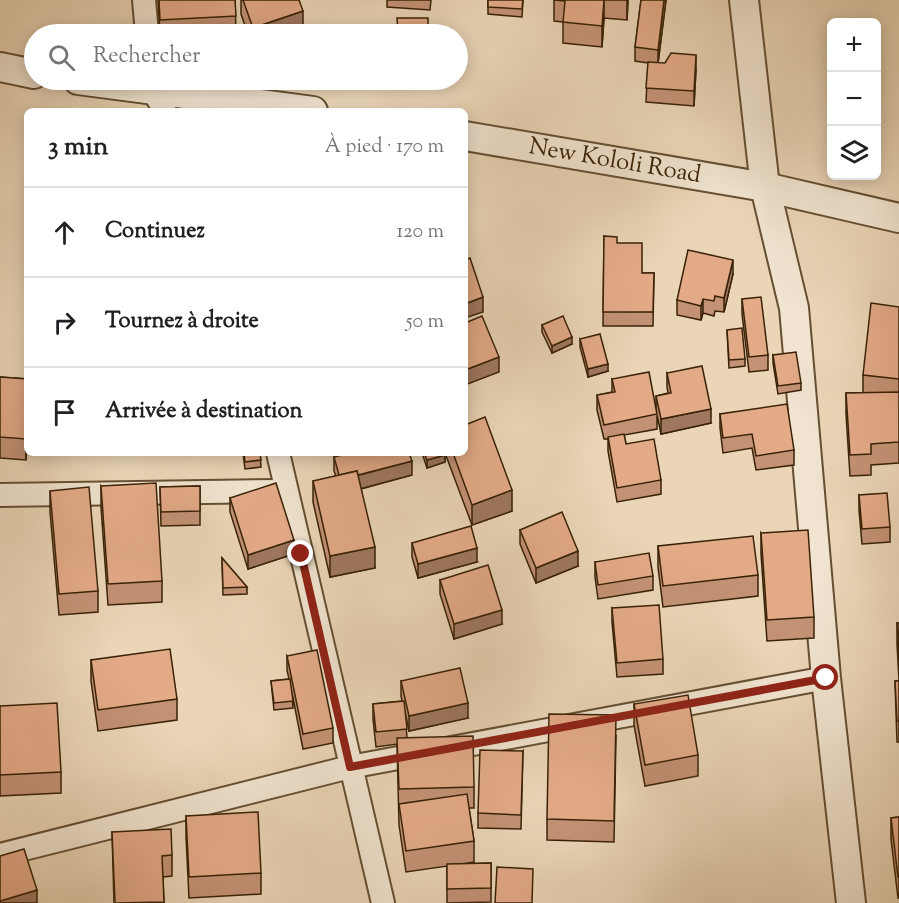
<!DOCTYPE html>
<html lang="fr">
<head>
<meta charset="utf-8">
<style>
  :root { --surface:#fff; --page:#f6f6f6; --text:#202124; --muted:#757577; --line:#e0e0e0 }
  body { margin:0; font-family:"Sorts Mill Goudy",serif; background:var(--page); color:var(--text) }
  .controls { position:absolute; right:18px; top:18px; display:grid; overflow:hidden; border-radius:9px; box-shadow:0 3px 15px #0003 }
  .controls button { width:54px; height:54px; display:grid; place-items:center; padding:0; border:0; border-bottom:2px solid var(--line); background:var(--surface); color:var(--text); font:30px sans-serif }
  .stop { position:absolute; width:18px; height:18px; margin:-14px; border:4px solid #8f2418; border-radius:50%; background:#fff }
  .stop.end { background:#8f2418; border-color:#fff; box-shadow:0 2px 6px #0008 }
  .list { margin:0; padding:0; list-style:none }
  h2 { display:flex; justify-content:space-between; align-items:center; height:78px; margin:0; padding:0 24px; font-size:26px }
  h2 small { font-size:20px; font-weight:400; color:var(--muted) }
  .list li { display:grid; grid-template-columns:39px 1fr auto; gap:18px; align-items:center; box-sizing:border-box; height:90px; padding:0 24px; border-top:2px solid var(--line) }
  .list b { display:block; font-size:22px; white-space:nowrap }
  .list em { font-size:20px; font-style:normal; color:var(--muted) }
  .icon { flex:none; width:33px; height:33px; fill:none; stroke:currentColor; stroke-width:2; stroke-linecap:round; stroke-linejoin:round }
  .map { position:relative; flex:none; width:899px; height:903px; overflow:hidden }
  .search { position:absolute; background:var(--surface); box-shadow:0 3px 15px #0003; left:24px; top:24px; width:444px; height:66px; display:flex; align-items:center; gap:15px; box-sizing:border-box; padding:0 21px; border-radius:33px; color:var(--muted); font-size:22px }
  .panel { position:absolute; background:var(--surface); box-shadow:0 3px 15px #0003; left:24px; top:108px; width:444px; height:348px; border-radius:9px }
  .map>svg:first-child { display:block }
</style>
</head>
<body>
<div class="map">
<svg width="899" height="903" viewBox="0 0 899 903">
  <rect width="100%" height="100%" fill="#ead5b6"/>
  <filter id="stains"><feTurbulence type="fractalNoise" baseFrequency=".00333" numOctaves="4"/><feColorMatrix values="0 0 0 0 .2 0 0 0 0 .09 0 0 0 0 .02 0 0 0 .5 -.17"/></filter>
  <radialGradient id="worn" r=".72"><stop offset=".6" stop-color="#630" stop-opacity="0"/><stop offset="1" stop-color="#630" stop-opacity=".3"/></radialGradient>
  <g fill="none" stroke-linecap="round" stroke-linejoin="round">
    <defs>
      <g id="minor">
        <path d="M144,0L147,34"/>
        <path d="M151,80L152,89L165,111"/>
        <path d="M278,453L383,903"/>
        <path d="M0,495L280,491"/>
        <path d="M0,855L350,767L826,678"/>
      </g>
      <g id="tertiary">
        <path d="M744,0L765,187L794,308L826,678L851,903"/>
        <path d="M0,67L34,74"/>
        <path d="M78,80L313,111"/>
        <path id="s1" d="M465,136L765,187L899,218"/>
      </g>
    </defs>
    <!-- minor casing -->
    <use href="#minor" stroke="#654f32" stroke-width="26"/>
    <!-- tertiary casing -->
    <use href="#tertiary" stroke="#654f32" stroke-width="32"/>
    <!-- minor -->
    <use href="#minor" stroke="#f1e4d0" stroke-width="22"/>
    <!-- tertiary -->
    <use href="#tertiary" stroke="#f1e4d0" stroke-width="28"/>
  </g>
  <!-- wall -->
  <g fill="#c39275" stroke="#392206" stroke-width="1.5">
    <path d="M158,0H235L236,34H160Z"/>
    <path d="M241,0H299L303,32L295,34H248L241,14Z"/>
    <path d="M387,0H431L430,10L387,7Z"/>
    <path d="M488,0H523L522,17L488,14Z"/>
    <path d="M554,0H628L627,20L604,18L602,47L563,43V22L554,21Z"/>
    <path d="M641,0H666L658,63L696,69L694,106L646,102L648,63L635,61V47Z"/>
    <path d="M604,236L617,243L642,273H654L653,326H603Z"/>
    <path d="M733,274L724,312L715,311L714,316L703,313L701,320L677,315V300Z"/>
    <path d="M742,299L768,355V370L749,372L742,314Z"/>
    <path d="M899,307V463L871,465V475L850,476L846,414V393H863V375Z"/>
    <path d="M542,325L572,344L552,353L542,332Z"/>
    <path d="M727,330L745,359V366L729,368Z"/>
    <path d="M580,339L608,371L588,377L580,347Z"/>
    <path d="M773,355L801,383V390L778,394L773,363Z"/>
    <path d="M667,373L711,423L661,434L657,415V429L624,435L626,444L661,480V494L617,502L608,451V439H604L597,410V395L612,392V379L656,410V396L668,393L667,387Z"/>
    <path d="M0,377L27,379L26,460L0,458Z"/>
    <path d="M720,414L794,450V465L756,470L752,448L723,453L720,428Z"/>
    <path d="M243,453H260L261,467L245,469Z"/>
    <path d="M422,453H445V462L427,468Z"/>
    <path d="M445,453H465L512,511L472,525Z"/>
    <path d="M334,457L412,475L361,489L375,568L330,577L313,502V481L336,476L334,471Z"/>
    <path d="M101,486L162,581V602L108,605L101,507Z"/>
    <path d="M200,486V525L161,526L160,487Z"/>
    <path d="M50,491L98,591V612L59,615L50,512Z"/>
    <path d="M859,495L890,527V542L862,544L859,510Z"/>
    <path d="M230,498L294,554L248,569L230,512Z"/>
    <path d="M520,530L578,566L536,583L520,544Z"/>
    <path d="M761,533L814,617V638L767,641L761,554Z"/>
    <path d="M412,543L477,562L418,578L412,557Z"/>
    <path d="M658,546L758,575V596L663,607L658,567Z"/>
    <path d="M222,558L247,587V594L223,595Z"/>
    <path d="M595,562L653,576V590L598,599L595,577Z"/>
    <path d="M440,580L502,624L454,639L440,594Z"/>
    <path d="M612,608L663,659V674L617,677L612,622Z"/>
    <path d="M897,623H899V742H897L895,681H899L897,644Z"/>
    <path d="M287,656L333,728V743L303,749L292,693L293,708L274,710L271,681L289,679L287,670Z"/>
    <path d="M91,660L177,699V720L98,731L91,681Z"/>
    <path d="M401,681L468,718L409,731L405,712L407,738L474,787V808H469L474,841V862L462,864L491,863V902L447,903V866L406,872L399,825L397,744L376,747L373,719V704L402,701L401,696Z"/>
    <path d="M634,704L698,755V776L645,786L634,725Z"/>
    <path d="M0,706L61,772V793L0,796Z"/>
    <path d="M616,736L614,842L547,840V819Z"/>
    <path d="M523,751L521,829L478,828V813Z"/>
    <path d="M186,816L261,873V894L189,898L186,837Z"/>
    <path d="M899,817V898H898L891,839V818Z"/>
    <path d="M112,832L172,855V876L163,877L164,903H114Z"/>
  </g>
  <!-- shaded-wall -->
  <g fill="#9f775f" stroke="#392206" stroke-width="1.5">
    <path d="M604,0V18L602,47V26Z"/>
    <path d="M627,0H628L627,20Z"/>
    <path d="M664,0H666L658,64V50Z"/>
    <path d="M303,11V32L295,34H253V28Z"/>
    <path d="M696,55V69L694,106V91Z"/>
    <path d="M733,260V274L724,312V298Z"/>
    <path d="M483,297V312L465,318V304Z"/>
    <path d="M703,299V313L701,320V306Z"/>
    <path d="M572,337V344L552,353V346Z"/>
    <path d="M499,357V372L465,385V370Z"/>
    <path d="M608,364V371L588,377V369Z"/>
    <path d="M711,409V423L661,434V419Z"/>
    <path d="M27,427V448L26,460V439Z"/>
    <path d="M445,455V462L427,468V460Z"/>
    <path d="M412,461V475L341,494V480Z"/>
    <path d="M512,490V511L472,525V505Z"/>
    <path d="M294,540V554L248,569V555Z"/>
    <path d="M375,547V568L330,577V556Z"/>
    <path d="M477,548V562L418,578V564Z"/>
    <path d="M578,551V566L536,583V568Z"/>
    <path d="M502,610V624L454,639V624Z"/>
    <path d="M468,703V718L409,731V716Z"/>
    <path d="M37,890V903H0V901Z"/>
  </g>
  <!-- building -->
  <g fill="#e3aa88" stroke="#392206" stroke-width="1.5">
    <path d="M159,0H235L236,16L160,20Z"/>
    <path d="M243,0H299L303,11L253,28Z"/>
    <path d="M488,0H523L522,9L488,7Z"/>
    <path d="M554,0H604L602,26L563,22L565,1Z"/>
    <path d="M641,0H664L658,50L635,47Z"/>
    <path d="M397,18H428V34H398Z"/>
    <path d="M671,53L696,55L694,91L646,88L648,62L665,63Z"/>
    <path d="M604,236L617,237V243H642V273H654L653,312H603Z"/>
    <path d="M688,250L733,260L724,298L715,296L714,301L703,299L701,306L677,300Z"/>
    <path d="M470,258L483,297L465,304V260Z"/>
    <path d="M761,297L768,355L749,357L742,299Z"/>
    <path d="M871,303L899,307V379L863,375Z"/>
    <path d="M482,316L499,357L465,370V323Z"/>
    <path d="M563,316L572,337L552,346L542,325Z"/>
    <path d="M742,328L745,359L729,360L727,330Z"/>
    <path d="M600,334L608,364L588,369L580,339Z"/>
    <path d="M796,352L801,383L778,386L773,355Z"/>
    <path d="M702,366L711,409L661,419L656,396L671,393L667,373Z"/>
    <path d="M649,372L657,414L604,425L597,395L615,392L612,379Z"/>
    <path d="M0,377L27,379V427L26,439L0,437Z"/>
    <path d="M899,392V442L871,444V454L850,455L846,393Z"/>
    <path d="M787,404L794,450L756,456L752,434L723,438L720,414Z"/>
    <path d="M485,417L512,490L472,505L453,453H465V425Z"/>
    <path d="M624,434L626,444L654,439L661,480L617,488L608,437Z"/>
    <path d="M244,453H260L261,460L245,462Z"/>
    <path d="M350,453H409L412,461L358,475L357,471L339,475L334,457Z"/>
    <path d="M424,453H445V455L427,460Z"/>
    <path d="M357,471L375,547L330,556L313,481Z"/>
    <path d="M156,483L162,581L108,584L101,486Z"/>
    <path d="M276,483L294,540L248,555L230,498Z"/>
    <path d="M200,486V511L161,512L160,487Z"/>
    <path d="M89,487L98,591L59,594L50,491Z"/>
    <path d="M887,493L890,527L862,529L859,495Z"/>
    <path d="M562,512L578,551L536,568L520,530Z"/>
    <path d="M471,526L477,548L418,564L412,543Z"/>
    <path d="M808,530L814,617L767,620L761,533Z"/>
    <path d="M753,536L758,575L663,586L658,546Z"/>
    <path d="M649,553L653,576L598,585L595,562Z"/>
    <path d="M222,558L247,587L223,588Z"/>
    <path d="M488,565L502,610L454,624L440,580Z"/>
    <path d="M659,605L663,659L617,663L612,608Z"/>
    <path d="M897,623H899V660Z"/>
    <path d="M170,649L177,699L98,710L91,660Z"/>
    <path d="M317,650L333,728L303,734L287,656Z"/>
    <path d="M460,668L468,703L409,716L401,681Z"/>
    <path d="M290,679L293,701L274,703L271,681Z"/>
    <path d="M895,681H899V721H897Z"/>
    <path d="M688,695L698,755L645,765L634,704Z"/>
    <path d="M404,701L407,729L376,732L373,704Z"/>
    <path d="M57,703L61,772L0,775V706Z"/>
    <path d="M549,714L616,715L614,821L547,819Z"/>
    <path d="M473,736L474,787L399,789L397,738Z"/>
    <path d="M480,750L523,751L521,815L478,813Z"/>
    <path d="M467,794L474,841L406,851L399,804Z"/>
    <path d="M258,812L261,873L189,877L186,816Z"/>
    <path d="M899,817V877H898L891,818Z"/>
    <path d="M171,829L172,855L162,856L164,902L115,903L112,832Z"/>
    <path d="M24,849L37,890L0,901V856Z"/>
    <path d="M491,863V888L447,889V864Z"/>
    <path d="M497,867L533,869L532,903H495Z"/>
  </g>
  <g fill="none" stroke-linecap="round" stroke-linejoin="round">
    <!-- route -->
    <path stroke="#8f2418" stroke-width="8" d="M301,554L350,767L826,678"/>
  </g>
  <g text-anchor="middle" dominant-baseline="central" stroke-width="6" stroke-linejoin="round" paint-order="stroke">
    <!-- street labels -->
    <g font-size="24" fill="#392206" stroke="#f1e4d0">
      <text stroke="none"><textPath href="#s1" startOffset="152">New Kololi Road</textPath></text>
    </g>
  </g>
  <rect width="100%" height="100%" filter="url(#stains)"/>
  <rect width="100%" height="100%" fill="url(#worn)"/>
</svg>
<div class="controls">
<button>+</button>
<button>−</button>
<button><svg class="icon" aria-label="layers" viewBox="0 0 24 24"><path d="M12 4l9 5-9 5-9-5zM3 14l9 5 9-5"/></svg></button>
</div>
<div class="stop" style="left:826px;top:678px"></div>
<div class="stop end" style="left:301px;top:554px"></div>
<div class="search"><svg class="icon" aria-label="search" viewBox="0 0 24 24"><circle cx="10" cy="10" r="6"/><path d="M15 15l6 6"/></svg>Rechercher</div>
<section class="panel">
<h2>3 min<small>À pied · 170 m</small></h2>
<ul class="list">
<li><svg class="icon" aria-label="ahead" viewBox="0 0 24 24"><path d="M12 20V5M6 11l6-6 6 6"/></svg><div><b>Continuez</b></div><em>120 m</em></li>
<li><svg class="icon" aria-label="right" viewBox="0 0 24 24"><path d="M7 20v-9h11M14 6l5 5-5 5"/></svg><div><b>Tournez à droite</b></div><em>50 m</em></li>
<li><svg class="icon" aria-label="arrive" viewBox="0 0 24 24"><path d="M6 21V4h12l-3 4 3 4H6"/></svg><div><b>Arrivée à destination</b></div></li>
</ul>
</section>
</div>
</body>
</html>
